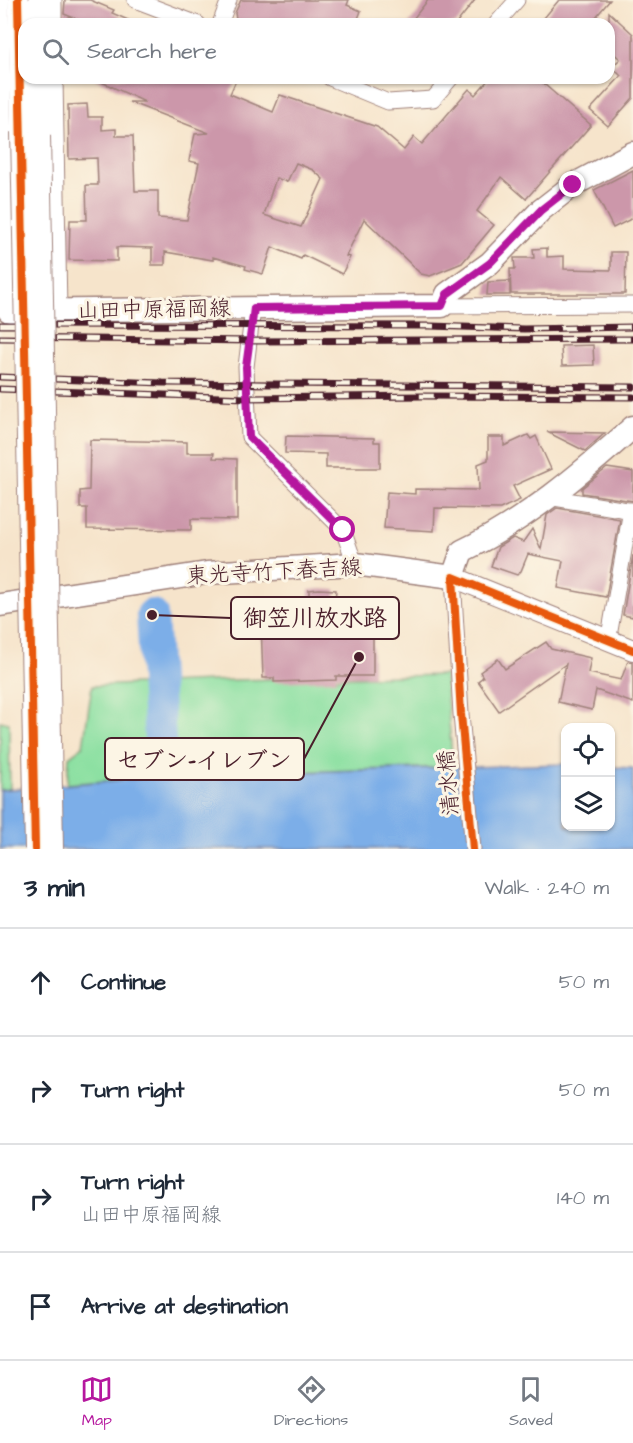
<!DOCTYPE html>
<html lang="en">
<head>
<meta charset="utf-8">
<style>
  :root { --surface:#fff; --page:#f2f2f3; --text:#1f2937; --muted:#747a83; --line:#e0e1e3; --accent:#b5179e }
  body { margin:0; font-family:"Architects Daughter","Klee One",sans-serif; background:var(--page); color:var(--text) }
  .controls { position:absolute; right:18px; bottom:18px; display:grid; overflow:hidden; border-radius:12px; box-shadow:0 2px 4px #0004 }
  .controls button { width:54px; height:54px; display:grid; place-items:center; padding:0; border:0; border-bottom:2px solid var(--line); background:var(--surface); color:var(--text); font:30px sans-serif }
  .stop { position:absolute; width:18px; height:18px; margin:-14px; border:4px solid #b5179e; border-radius:50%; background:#fff }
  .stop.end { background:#b5179e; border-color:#fff; box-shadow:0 2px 6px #0008 }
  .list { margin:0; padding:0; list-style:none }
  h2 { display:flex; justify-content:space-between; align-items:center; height:78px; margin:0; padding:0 24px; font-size:26px }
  h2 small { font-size:20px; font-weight:400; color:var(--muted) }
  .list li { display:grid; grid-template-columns:39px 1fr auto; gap:18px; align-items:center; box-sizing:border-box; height:108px; padding:0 24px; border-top:2px solid var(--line) }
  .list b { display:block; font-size:22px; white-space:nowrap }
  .list p { margin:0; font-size:20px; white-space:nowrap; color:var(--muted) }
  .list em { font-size:20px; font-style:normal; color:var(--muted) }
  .icon { flex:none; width:33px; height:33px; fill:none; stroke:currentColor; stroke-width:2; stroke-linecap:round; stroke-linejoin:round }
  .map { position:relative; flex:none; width:633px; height:849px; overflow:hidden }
  .search { position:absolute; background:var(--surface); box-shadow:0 2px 4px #0004; left:18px; right:18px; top:18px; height:66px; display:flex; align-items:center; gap:15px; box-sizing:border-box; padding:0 21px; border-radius:18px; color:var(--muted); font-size:22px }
  .sheet { height:510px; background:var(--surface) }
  nav { display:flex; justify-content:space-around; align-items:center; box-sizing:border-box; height:84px; border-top:2px solid var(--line); background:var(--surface); font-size:16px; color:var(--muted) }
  nav a { display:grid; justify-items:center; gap:3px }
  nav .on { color:var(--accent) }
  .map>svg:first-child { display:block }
</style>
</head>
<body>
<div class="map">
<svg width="633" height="849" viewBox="0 0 633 849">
  <rect width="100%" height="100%" fill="#fcf5e5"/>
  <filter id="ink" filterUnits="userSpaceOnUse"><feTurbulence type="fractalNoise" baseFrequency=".0167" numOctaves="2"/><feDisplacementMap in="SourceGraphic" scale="12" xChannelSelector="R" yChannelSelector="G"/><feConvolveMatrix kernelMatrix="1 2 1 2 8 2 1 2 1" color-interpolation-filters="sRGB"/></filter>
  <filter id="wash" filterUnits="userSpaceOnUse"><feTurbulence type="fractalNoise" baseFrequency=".008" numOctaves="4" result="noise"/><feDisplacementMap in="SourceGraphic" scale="24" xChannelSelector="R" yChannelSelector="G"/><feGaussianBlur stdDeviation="1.35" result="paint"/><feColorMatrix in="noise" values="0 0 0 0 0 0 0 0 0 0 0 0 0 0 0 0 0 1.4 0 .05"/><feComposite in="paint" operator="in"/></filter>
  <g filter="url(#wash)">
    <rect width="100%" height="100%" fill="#f6e4cb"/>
    <!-- green -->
    <g fill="#8ce0a2" stroke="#6b8066" stroke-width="1.5">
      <path d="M445,675L453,767L169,776L67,784L69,757L83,746L92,686L236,680Z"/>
      <path d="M0,721L9,723L10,789L0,790Z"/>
    </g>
    <!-- water -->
    <path fill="#7baee8" stroke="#62668a" stroke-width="1.5" d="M565,764L566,826H610L611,767L633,768V849H0V790L169,776Z"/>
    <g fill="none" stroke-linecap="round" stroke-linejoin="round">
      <!-- river -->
      <path stroke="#7baee8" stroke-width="32" d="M152,615L165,818"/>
    </g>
    <g id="blocks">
      <!-- building -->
      <g fill="#cc97aa" fill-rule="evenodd">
        <path d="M65,0H90L114,10L112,13L137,24H89L64,14Z"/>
        <path d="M241,0H349L347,5L361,11L356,24H237L235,13Z"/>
        <path d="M428,0H475L456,24H409Z"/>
        <path d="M559,0H610L590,24H539Z"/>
        <path d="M609,12L633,34V98L608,126L590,110L621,76L612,67L620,59L609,49Z"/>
        <path d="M93,78H237L230,94L273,112L280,95L377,127L404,150L414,137L422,144L469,89L475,95L490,78H537L591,125L526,199L501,177L477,211L494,225L462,263L430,276L421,274L364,219L346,256L350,257L342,274L303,255L301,259L272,247L263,274L245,269L246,266L213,257V260L165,252V265H152V248L117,247V261L69,260L70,220H87L86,185H98L97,158L69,159L68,105L87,104L88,117H102V130L116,129V136H133L135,191H158V218L187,220L199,163L189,161L195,134L209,133L129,102H145ZM296,163L313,170L323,179L301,227L264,215L276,178L287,182Z"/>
        <path d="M633,170V218L613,228L594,190Z"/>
        <path d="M547,248V257L564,256V269L611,270V252H626L625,294H511L510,269H515L514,258H534L533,249Z"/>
        <path d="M510,281V295H487L488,282Z"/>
        <path d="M593,345L594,365L562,366L561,346Z"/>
        <path d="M547,432L605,433L585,451Z"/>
        <path d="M528,435L531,439L536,436L551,469L513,486L520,500L500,509L435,508L434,531L384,528L387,492L415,494V489L479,490L478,464L488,460V437H504V446Z"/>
        <path d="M286,436L374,438V442H380V468H326V454L285,453Z"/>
        <path d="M90,440L187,442V453H214L213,458L237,459V520L191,519V530L87,529V508H80V491L89,490Z"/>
        <path d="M607,468L633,472V501L582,493V488Z"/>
        <path d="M557,508L620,519L606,597L558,588L563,561L528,554L521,571L517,575L491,566L498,547L513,538L523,542L532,529L541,549L547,515Z"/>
        <path d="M633,555V617L623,615Z"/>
        <path d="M319,589L336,590L335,601L357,600V617H373V676H336V680L274,682V678H263L261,622L309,620V590Z"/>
        <path d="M546,642L551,649L591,658L588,673L621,680L628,661L633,662V703L596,690L592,710L558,702L566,664L499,711L478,681L483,677L480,672L498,659L505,669Z"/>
      </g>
    </g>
  </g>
  <g filter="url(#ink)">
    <use href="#blocks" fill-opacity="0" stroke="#a0827b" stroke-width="1.5"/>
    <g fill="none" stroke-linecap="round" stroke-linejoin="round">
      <defs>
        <g id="minor">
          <path d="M1,0L6,252"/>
          <path d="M54,0V24"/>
          <path d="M135,0L198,24"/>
          <path d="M220,24L229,0"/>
          <path d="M496,24L517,0"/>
          <path d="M55,78L59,312"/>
          <path d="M330,78L388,102L433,99L451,78"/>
          <path d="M442,306L633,305"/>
          <path d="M253,308L246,367L249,437L343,530L355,564"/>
          <path d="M548,497L633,511"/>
          <path d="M453,577L461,714L473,849"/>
          <path d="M608,642L631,510"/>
        </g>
        <g id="tertiary">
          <path d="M18,0L21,132"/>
          <path d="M38,0V24"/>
          <path d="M39,78L40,135"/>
          <path d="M453,577L633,650"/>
        </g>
        <g id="secondary">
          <path d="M0,248L6,252L9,311L442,306L447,294L490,263L541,210L573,185L633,153"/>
          <path d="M0,605L207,573L355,564L453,577L462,551C525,521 582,473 633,427"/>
        </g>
      </defs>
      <!-- minor casing -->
      <use href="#minor" stroke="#a0827b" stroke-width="17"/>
      <!-- tertiary casing -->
      <use href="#tertiary" stroke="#a0827b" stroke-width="22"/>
      <!-- secondary casing -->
      <use href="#secondary" stroke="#a0827b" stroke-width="25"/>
      <!-- minor -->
      <use href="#minor" stroke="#fff" stroke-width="15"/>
      <!-- tertiary -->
      <use href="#tertiary" stroke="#fff" stroke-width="20"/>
      <!-- secondary -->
      <use href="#secondary" stroke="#fff" stroke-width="22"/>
      <defs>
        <g id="rail">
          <path d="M0,325L430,326L524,329L633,327"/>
          <path d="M0,338L258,341L633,339"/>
          <path d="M0,377L163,383L633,387"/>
          <path d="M0,389L247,398L423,396L633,397"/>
        </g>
      </defs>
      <!-- rail casing -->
      <use href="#rail" stroke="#4a1f2b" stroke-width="7"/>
      <!-- rail -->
      <use href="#rail" stroke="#fcf5e5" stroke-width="4.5" stroke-dasharray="14" stroke-linecap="butt"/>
      <defs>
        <g id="tertiary-bridge">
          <path d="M21,132L35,849"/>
          <path d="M40,135L53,849"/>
        </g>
      </defs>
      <!-- tertiary-bridge casing -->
      <use href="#tertiary-bridge" stroke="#a0827b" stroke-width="22" stroke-linecap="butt"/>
      <!-- tertiary-bridge -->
      <use href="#tertiary-bridge" stroke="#fff" stroke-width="20"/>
      <defs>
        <g id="cycleway">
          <path d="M18,0L35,849"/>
          <path d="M473,849L461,714L453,577L633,650"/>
        </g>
      </defs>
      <!-- cycleway casing -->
      <use href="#cycleway" stroke="#fcf5e5" stroke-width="11"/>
      <!-- cycleway -->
      <use href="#cycleway" stroke="#e8590c" stroke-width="8"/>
    </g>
  </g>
  <g fill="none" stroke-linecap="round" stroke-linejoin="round" filter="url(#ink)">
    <!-- route -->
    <path stroke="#b5179e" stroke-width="8" d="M343,530L249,437L246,367L254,308L442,306L447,294L490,263L541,210L573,185"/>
  </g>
  <g text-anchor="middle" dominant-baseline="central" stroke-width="6" stroke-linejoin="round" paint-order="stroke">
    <!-- street labels -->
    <g font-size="22" fill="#4a1f2b" stroke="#fcf5e5">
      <text transform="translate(154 310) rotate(-1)">山田中原福岡線</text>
      <text transform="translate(274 572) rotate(-3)">東光寺竹下春吉線</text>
      <text transform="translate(449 783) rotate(-95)">清水橋</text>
    </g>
  </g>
  <!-- callouts -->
  <path fill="none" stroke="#4a1f2b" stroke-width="2" d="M152 615L231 618M359 657L304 759"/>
  <g fill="#4a1f2b" stroke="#fcf5e5" stroke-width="2">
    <circle cx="152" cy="615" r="6"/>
    <circle cx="359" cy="657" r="6"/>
  </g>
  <g fill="#fcf5e5" stroke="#4a1f2b" stroke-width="2">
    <rect x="231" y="597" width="168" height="42" rx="6"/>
    <rect x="105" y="738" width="199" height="42" rx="6"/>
  </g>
  <g font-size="24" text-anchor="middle" font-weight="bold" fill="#4a1f2b">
    <text x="315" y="626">御笠川放水路</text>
    <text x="204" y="768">セブン-イレブン</text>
  </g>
</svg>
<div class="controls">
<button><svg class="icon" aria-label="locate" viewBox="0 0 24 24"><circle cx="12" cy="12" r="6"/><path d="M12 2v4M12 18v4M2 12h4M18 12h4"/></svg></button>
<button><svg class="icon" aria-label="layers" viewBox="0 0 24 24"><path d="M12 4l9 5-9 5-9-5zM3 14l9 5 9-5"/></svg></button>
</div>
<div class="stop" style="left:343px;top:530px"></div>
<div class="stop end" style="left:573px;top:185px"></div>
<div class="search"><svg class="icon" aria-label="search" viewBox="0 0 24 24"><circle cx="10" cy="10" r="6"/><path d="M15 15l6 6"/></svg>Search here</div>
</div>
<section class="sheet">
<h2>3 min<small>Walk · 240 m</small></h2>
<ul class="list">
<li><svg class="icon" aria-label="ahead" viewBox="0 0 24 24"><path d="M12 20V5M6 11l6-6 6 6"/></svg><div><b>Continue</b></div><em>50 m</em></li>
<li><svg class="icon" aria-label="right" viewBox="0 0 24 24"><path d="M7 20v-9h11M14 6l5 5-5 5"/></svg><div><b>Turn right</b></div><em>50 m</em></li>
<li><svg class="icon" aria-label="right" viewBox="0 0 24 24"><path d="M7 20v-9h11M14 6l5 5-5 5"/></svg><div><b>Turn right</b><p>山田中原福岡線</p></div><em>140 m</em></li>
<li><svg class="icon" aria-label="arrive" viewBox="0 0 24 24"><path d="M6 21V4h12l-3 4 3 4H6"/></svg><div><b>Arrive at destination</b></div></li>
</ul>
</section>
<nav>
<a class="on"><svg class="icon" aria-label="map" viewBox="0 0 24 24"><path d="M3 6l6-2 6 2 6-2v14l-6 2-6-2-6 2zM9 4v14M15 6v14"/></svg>Map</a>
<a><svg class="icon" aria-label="directions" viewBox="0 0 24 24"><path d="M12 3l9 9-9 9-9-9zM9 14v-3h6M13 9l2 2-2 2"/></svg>Directions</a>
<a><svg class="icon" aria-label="saved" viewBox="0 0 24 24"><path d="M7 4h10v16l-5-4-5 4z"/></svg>Saved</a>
</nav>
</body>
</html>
